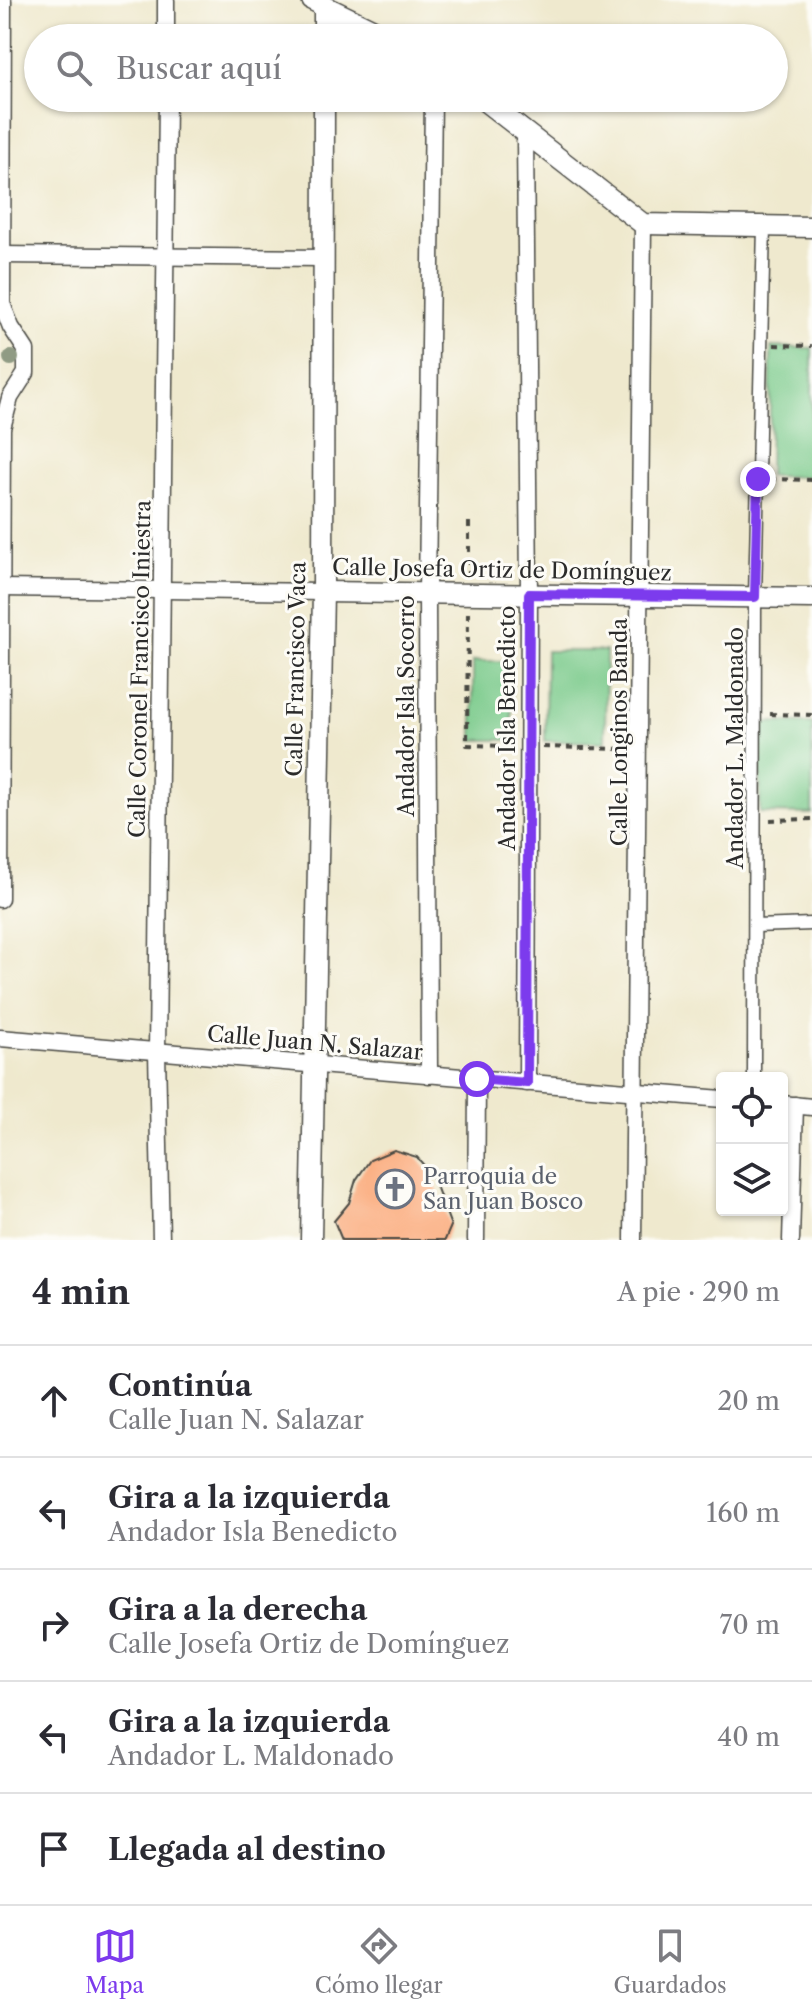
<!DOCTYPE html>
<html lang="es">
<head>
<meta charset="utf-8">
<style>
  :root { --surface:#fff; --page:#f7f7f7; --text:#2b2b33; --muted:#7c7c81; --line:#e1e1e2; --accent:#7c3aed }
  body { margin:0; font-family:"Libre Caslon Text",serif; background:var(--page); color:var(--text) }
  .controls { position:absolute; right:24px; bottom:24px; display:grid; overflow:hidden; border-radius:8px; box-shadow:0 2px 6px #0004 }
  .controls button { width:72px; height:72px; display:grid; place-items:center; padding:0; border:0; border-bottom:2px solid var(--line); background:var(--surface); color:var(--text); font:40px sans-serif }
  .stop { position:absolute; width:24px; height:24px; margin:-18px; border:6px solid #7c3aed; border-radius:50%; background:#fff }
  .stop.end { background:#7c3aed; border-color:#fff; box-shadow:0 2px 8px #0008 }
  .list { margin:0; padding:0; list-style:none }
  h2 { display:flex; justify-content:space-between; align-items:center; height:104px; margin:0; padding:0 32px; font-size:34px }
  h2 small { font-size:26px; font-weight:400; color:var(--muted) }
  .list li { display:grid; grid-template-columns:52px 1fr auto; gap:24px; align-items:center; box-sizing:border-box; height:112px; padding:0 32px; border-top:2px solid var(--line) }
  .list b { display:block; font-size:30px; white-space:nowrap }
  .list p { margin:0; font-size:26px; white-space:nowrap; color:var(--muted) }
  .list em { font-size:26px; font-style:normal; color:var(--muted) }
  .icon { flex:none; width:44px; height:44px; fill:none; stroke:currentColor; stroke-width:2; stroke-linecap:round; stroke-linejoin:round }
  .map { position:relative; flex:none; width:812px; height:1240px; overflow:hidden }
  .search { position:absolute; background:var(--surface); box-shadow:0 2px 6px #0004; left:24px; right:24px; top:24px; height:88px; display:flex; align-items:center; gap:20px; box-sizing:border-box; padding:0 28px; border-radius:44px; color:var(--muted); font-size:30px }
  .sheet { height:664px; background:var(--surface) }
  nav { display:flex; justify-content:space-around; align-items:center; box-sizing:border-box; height:112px; border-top:2px solid var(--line); background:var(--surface); font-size:22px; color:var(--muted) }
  nav a { display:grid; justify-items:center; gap:4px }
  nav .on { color:var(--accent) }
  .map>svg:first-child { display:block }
</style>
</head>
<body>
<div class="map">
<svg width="812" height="1240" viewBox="0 0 812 1240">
  <rect width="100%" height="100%" fill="#fdfcf7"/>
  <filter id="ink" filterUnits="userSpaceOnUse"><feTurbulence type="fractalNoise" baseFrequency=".0125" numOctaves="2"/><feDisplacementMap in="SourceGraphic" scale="16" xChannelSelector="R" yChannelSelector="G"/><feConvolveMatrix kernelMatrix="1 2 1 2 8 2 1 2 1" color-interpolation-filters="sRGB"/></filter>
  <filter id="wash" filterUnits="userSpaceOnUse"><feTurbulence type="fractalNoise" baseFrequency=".006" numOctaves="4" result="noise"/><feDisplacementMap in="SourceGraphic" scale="32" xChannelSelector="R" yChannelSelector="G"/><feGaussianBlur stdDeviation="1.8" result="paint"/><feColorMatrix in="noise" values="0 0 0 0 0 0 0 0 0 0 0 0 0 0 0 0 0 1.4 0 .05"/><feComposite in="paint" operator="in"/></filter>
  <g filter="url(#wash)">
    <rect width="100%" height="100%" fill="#efe9ce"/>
    <!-- green -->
    <g fill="#7aca8b" stroke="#527a5b" stroke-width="2">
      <path d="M771,347L812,348V477L769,476Z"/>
      <path d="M546,651H606L605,742L545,741Z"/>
      <path d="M473,661H511L512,740H473Z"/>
      <path d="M761,722L812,723V814L760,813Z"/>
    </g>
    <g id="blocks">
      <!-- building -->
      <path fill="#fbae81" d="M394,1150L417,1157L432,1175L451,1226L445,1240H342L334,1221L349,1203L356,1180L370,1160Z"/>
    </g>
  </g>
  <g filter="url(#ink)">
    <use href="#blocks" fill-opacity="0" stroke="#484843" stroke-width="2"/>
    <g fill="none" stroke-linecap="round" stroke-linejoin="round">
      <defs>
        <g id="pedestrian">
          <path d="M755,926L812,924"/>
          <path d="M754,1078L755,597L764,226"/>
        </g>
        <g id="minor">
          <path d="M166,0V38"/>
          <path d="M525,134L529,594L527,1083"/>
          <path d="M0,255L323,258"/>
          <path d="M0,588L323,592"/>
          <path d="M0,899L2,428L10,398L26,373V350L11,327L2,304L3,0"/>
          <path d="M0,1038L722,1099"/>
          <path d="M429,1075L427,593L433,98"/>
          <path d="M782,1104L812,1107"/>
          <path d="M161,1240L157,1052L167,98"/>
          <path d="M476,1240L477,1079"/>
          <path d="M633,1240L643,224"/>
          <path d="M791,1240L795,1105"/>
        </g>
        <g id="tertiary">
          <path d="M312,0L390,38"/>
          <path d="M324,38V6"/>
          <path d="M481,98L643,224L812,227"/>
          <path d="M323,592L812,598"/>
          <path d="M311,1240L323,592L324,98"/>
        </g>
      </defs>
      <!-- pedestrian casing -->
      <use href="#pedestrian" stroke="#484843" stroke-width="15"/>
      <!-- minor casing -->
      <use href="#minor" stroke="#484843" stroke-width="19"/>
      <!-- tertiary casing -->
      <use href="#tertiary" stroke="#484843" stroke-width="23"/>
      <!-- path -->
      <g stroke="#484843" stroke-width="4" stroke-dasharray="6 6" stroke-linecap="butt">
        <path d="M774,345L812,346"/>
        <path d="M770,479L812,480"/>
        <path d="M469,576V519"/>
        <path d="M468,613L467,745L510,746"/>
        <path d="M770,714L812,715"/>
        <path d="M543,747L622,749"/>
        <path d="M770,820L812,819"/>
      </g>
      <!-- pedestrian -->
      <use href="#pedestrian" stroke="#fff" stroke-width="12"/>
      <!-- minor -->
      <use href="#minor" stroke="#fff" stroke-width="16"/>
      <!-- tertiary -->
      <use href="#tertiary" stroke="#fff" stroke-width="20"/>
    </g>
    <!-- trees -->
    <circle fill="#909b84" cx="11" cy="358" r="8"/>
  </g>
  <g fill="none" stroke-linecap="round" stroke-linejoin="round" filter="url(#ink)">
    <!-- route -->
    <path stroke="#7c3aed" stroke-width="10" d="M477,1079L527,1083L529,594L755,597L758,479"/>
  </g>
  <!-- icons -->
  <defs>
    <symbol id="church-ring" viewBox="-11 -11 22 22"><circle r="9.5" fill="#fdfcf7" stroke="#6b7280" stroke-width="1.5"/><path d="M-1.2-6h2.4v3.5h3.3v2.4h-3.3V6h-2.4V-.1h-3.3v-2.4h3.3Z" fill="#6b7280"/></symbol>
  </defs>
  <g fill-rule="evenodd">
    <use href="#church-ring" x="373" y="1167" width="44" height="44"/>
  </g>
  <g text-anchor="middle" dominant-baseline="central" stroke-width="6" stroke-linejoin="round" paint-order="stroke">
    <!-- street labels -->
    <g font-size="22" fill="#2b2b2b" stroke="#fdfcf7">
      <text transform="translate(502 570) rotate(1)">Calle Josefa Ortiz de Domínguez</text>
      <text transform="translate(140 669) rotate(-89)">Calle Coronel Francisco Iniestra</text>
      <text transform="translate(296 669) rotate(-89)">Calle Francisco Vaca</text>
      <text transform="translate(406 706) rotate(-90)">Andador Isla Socorro</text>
      <text transform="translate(507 728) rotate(-90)">Andador Isla Benedicto</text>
      <text transform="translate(619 732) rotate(-90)">Calle Longinos Banda</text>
      <text transform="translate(735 748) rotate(-90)">Andador L. Maldonado</text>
      <text transform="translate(315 1043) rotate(5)">Calle Juan N. Salazar</text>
    </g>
    <!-- worship labels -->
    <g font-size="22" fill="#5b616d" stroke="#fdfcf7" text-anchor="start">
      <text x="423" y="1176">Parroquia de<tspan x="423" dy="25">San Juan Bosco</tspan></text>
    </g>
  </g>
</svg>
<div class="controls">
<button><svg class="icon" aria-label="locate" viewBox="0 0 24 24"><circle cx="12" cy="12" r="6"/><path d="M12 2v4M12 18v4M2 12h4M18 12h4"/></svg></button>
<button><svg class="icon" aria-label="layers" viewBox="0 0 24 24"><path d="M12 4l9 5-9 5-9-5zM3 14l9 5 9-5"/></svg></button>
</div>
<div class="stop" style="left:477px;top:1079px"></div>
<div class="stop end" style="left:758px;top:479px"></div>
<div class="search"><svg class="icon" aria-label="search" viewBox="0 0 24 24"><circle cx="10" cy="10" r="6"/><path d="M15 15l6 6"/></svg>Buscar aquí</div>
</div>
<section class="sheet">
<h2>4 min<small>A pie · 290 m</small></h2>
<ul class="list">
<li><svg class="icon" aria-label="ahead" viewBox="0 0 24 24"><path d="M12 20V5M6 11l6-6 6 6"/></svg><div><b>Continúa</b><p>Calle Juan N. Salazar</p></div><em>20 m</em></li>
<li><svg class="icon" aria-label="left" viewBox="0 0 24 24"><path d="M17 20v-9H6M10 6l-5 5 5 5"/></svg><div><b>Gira a la izquierda</b><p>Andador Isla Benedicto</p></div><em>160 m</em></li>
<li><svg class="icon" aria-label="right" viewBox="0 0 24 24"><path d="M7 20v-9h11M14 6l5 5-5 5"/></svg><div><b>Gira a la derecha</b><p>Calle Josefa Ortiz de Domínguez</p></div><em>70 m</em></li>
<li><svg class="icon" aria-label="left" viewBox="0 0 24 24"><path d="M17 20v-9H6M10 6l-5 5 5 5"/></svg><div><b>Gira a la izquierda</b><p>Andador L. Maldonado</p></div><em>40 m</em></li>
<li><svg class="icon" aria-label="arrive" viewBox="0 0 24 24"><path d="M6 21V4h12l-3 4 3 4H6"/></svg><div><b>Llegada al destino</b></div></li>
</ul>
</section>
<nav>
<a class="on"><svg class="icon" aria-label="map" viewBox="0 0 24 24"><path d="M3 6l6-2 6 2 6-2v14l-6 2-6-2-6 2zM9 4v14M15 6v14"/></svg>Mapa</a>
<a><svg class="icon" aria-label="directions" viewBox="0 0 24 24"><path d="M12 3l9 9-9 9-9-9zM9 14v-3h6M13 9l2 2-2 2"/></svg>Cómo llegar</a>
<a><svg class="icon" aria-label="saved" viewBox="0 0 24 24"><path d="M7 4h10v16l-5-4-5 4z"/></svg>Guardados</a>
</nav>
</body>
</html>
